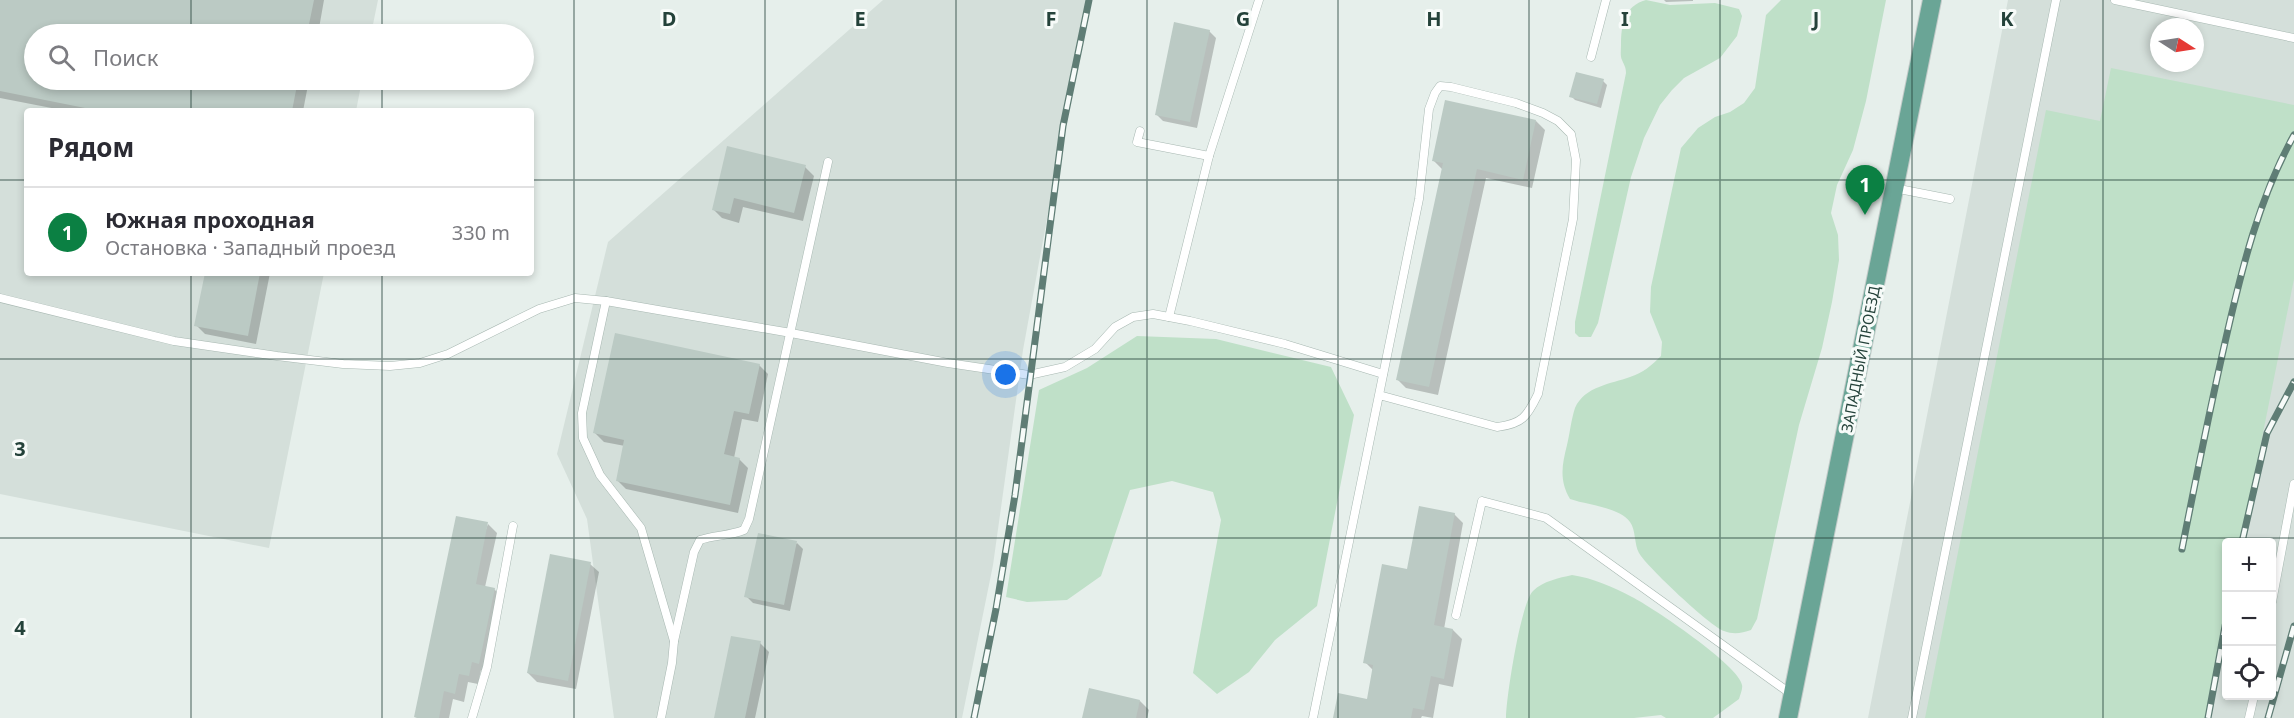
<!DOCTYPE html>
<html lang="ru">
<head>
<meta charset="utf-8">
<style>
  :root { --surface:#fff; --page:#f7f7f7; --text:#2b2b33; --muted:#7c7c81; --line:#e1e1e2; --accent:#0b8043 }
  body { margin:0; font-family:"Noto Sans",sans-serif; background:var(--page); color:var(--text) }
  .controls { position:absolute; right:18px; bottom:18px; display:grid; overflow:hidden; border-radius:6px; box-shadow:0 3px 9px #0003 }
  .controls button { width:54px; height:54px; display:grid; place-items:center; padding:0; border:0; border-bottom:2px solid var(--line); background:var(--surface); color:var(--text); font:30px sans-serif }
  .compass { position:absolute; left:2150px; top:18px; width:54px; height:54px; border-radius:50%; background:var(--surface); box-shadow:0 3px 9px #0003; rotate:102deg }
  .you { position:absolute; left:1006px; top:375px; width:21px; height:21px; margin:-15px; border:4px solid #fff; border-radius:50%; background:#1a73e8; box-shadow:0 0 0 9px #1a73e833 }
  .badge { display:grid; place-items:center; width:39px; height:39px; border-radius:50%; background:var(--accent); color:#fff; font-size:20px; font-weight:700 }
  .pin { position:absolute; translate:-50% -50px; filter:drop-shadow(0 2px 3px #0008) }
  .pin::after { content:''; position:absolute; top:32px; width:21px; height:18px; background:inherit; clip-path:polygon(0 0,100% 0,50% 100%) }
  .list { margin:0; padding:0; list-style:none }
  h2 { display:flex; justify-content:space-between; align-items:center; height:78px; margin:0; padding:0 24px; font-size:26px }
  h2 small { font-size:20px; font-weight:400; color:var(--muted) }
  .list li { display:grid; grid-template-columns:39px 1fr auto; gap:18px; align-items:center; box-sizing:border-box; height:90px; padding:0 24px; border-top:2px solid var(--line) }
  .list b { display:block; font-size:22px; white-space:nowrap }
  .list p { margin:0; font-size:20px; white-space:nowrap; color:var(--muted) }
  .list em { font-size:20px; font-style:normal; color:var(--muted) }
  .icon { flex:none; width:33px; height:33px; fill:none; stroke:currentColor; stroke-width:2; stroke-linecap:round; stroke-linejoin:round }
  .map { position:relative; flex:none; width:2294px; height:718px; overflow:hidden }
  .search { position:absolute; background:var(--surface); box-shadow:0 3px 9px #0003; left:24px; top:24px; width:510px; height:66px; display:flex; align-items:center; gap:15px; box-sizing:border-box; padding:0 21px; border-radius:33px; color:var(--muted); font-size:22px }
  .panel { position:absolute; background:var(--surface); box-shadow:0 3px 9px #0003; left:24px; top:108px; width:510px; height:168px; border-radius:6px }
  .map>svg:first-child { display:block }
</style>
</head>
<body>
<div class="map">
<svg width="2294" height="718" viewBox="0 0 2294 718">
  <rect width="100%" height="100%" fill="#e6efeb"/>
  <!-- built -->
  <g fill="#d4dfda" fill-rule="evenodd">
    <path d="M0,0H378L371,34H34V80H362L356,111H27V273H324L269,548L0,494Z"/>
    <path d="M883,0H1087L1023,350L993,565L962,718H614L587,519L557,454L608,242Z"/>
    <path d="M2008,0H2294V718H1868ZM2159,27H2195V63H2159ZM2226,542H2272V696H2226Z"/>
  </g>
  <!-- green -->
  <g fill="#bfe0c8">
    <path d="M1646,0L1670,5L1715,3L1739,9L1742,16L1737,36L1720,58L1684,78L1672,90L1660,105L1644,138L1631,177L1598,323L1591,337H1579L1575,333V322L1626,73C1626,67 1624,65 1622,60C1620,56 1621,50 1621,45C1621,25 1624,6 1646,0Z"/>
    <path d="M1781,0H1886L1866,101L1853,150L1837,185L1831,213L1838,235L1839,260L1832,302L1822,348L1799,425L1757,619L1751,630C1742,633 1734,635 1724,631C1711,627 1646,566 1639,553C1634,544 1636,530 1630,522C1619,507 1587,505 1570,499C1559,480 1562,465 1567,445C1570,433 1571,420 1575,408C1585,386 1611,384 1630,377C1643,373 1652,365 1661,356L1662,342L1650,312L1651,287L1681,148L1698,128L1715,117L1730,112L1744,103L1755,88L1766,15Z"/>
    <path d="M2111,68L2294,105V279L2241,542H2226V617L2206,718H1925L2046,110L2100,121Z"/>
    <path d="M1137,336L1216,339L1331,367L1354,415L1317,606L1275,640L1249,672L1217,694L1193,673L1221,520L1213,492L1172,481L1130,490L1101,576L1067,600L1027,602L1006,597L1039,390L1087,368Z"/>
    <path d="M1572,575C1593,578 1613,587 1632,597C1652,607 1740,666 1742,685C1743,689 1740,695 1739,699L1713,718H1666L1661,715L1634,718H1506C1506,698 1521,602 1533,591C1543,581 1559,578 1572,575Z"/>
  </g>
  <!-- shadow -->
  <g fill="#0003">
    <path d="M0,0H324L318,34H34V80H309L303,111H67L0,98Z"/>
    <path d="M1664,0H1693V1L1666,2Z"/>
    <path d="M1209,31L1216,38L1197,128L1163,121L1156,114Z"/>
    <path d="M1603,81L1607,85L1601,108L1575,100L1571,96Z"/>
    <path d="M1536,121L1545,130L1532,188L1486,178L1438,395L1406,388L1397,379L1443,170L1433,160Z"/>
    <path d="M728,148L805,167L814,176L803,221L743,207L739,223L722,218L713,209Z"/>
    <path d="M206,273H270L256,344L205,334L196,325Z"/>
    <path d="M759,365L768,374L758,422L742,419L734,458L739,459L748,468L738,513L626,489L617,480L625,446L604,442L595,433Z"/>
    <path d="M1454,514L1463,523L1444,629L1453,630L1462,639L1453,687L1439,684L1433,718L1422,716L1421,718H1334L1368,700L1374,671L1365,662L1408,571Z"/>
    <path d="M488,524L497,533L485,587L494,589L503,598L488,672L481,670L478,684L468,682L464,702L453,699L449,718H417Z"/>
    <path d="M797,543L803,549L790,611L753,603L746,596Z"/>
    <path d="M590,564L599,572L576,689L537,682L528,673Z"/>
    <path d="M760,643L769,652L755,718H716Z"/>
    <path d="M1140,701L1149,710L1147,718H1084Z"/>
  </g>
  <!-- building -->
  <g fill="#bbcac4">
    <path d="M0,0H314L307,34H34V80H298L292,111H100L0,91Z"/>
    <path d="M1174,22L1210,30L1190,122L1155,115Z"/>
    <path d="M1576,72L1604,79L1597,104L1569,97Z"/>
    <path d="M1445,100L1536,120L1523,180L1477,169L1429,387L1396,380L1443,163L1432,161Z"/>
    <path d="M727,146L806,165L794,213L734,198L730,214L712,210Z"/>
    <path d="M205,273H260L248,336L194,326Z"/>
    <path d="M615,333L760,364L749,414L734,411L724,454L740,458L730,505L616,481L624,440L593,433Z"/>
    <path d="M1419,506L1455,513L1434,625L1453,629L1444,679L1431,676L1424,710L1413,708L1411,718H1333L1338,693L1367,699L1373,665L1363,663L1382,564L1407,569Z"/>
    <path d="M456,516L488,522L476,584L495,588L479,664L472,662L469,676L459,674L455,694L444,691L439,718H417L414,717Z"/>
    <path d="M758,533L797,541L784,605L744,597Z"/>
    <path d="M550,554L591,562L568,681L527,673Z"/>
    <path d="M731,636L761,641L745,718H714Z"/>
    <path d="M1089,688L1140,700L1136,718H1082Z"/>
  </g>
  <g fill="none" stroke-linecap="round" stroke-linejoin="round">
    <defs>
      <g id="lane">
        <path d="M2115,0L2294,38"/>
        <path d="M1591,57L1606,0"/>
        <path d="M1140,131L1137,142L1209,156"/>
        <path d="M1894,188L1950,199"/>
        <path d="M0,298L174,341L277,356L343,364L390,366L420,363L448,354L539,309L575,298L606,301L791,333L948,363L1029,375L1065,367L1095,349L1115,327L1133,317L1153,314L1190,321L1285,344L1383,374"/>
        <path d="M606,301L582,413L583,438L600,475L641,528L674,641L672,663L661,718"/>
        <path d="M1169,317L1209,156L1259,0"/>
        <path d="M2272,602L2294,484"/>
        <path d="M1456,615L1482,501L1546,518L1791,694"/>
        <path d="M674,641L694,552L700,540C714,535 729,536 744,530L749,519L828,162"/>
        <path d="M472,718L487,667L513,526"/>
        <path d="M1313,718L1419,199L1429,109L1435,93L1440,86L1451,87L1516,103L1543,113L1558,121L1571,134L1576,160L1573,219L1538,394C1527,417 1522,424 1497,427L1379,395"/>
        <path d="M1912,718L2056,0"/>
        <path d="M2249,718L2254,696"/>
      </g>
      <path id="primary" d="M1788,718L1932,0"/>
    </defs>
    <!-- lane casing -->
    <use href="#lane" stroke="#a8b8b2" stroke-width="9"/>
    <!-- primary casing -->
    <use href="#primary" stroke="#c2cac8" stroke-width="20"/>
    <!-- lane -->
    <use href="#lane" stroke="#fff" stroke-width="8"/>
    <!-- primary -->
    <use href="#primary" stroke="#6aa596" stroke-width="18"/>
    <defs>
      <g id="rail">
        <path d="M2242,542L2267,433L2294,382"/>
        <path d="M2182,549C2196,478 2210,408 2226,338C2242,268 2259,198 2294,135"/>
        <path d="M974,718L996,609L1015,495L1063,126L1089,0"/>
        <path d="M2208,718L2226,621"/>
        <path d="M2268,718L2294,626"/>
      </g>
    </defs>
    <!-- rail casing -->
    <use href="#rail" stroke="#5f7d75" stroke-width="7"/>
    <!-- rail -->
    <use href="#rail" stroke="#f7fbf9" stroke-width="4.5" stroke-dasharray="14" stroke-linecap="butt"/>
  </g>
  <!-- grid -->
  <path fill="none" stroke="#24423a" stroke-width="1.5" stroke-opacity="0.55" d="M191,0V34M382,0V34M574,0V718M765,0V718M956,0V718M1147,0V718M1338,0V718M1529,0V718M1720,0V718M1912,0V718M2103,0V718M191,80V111M382,80V111M0,180H27M531,180H2294M191,273V718M382,273V718M0,359H2294M0,538H2294"/>
  <g text-anchor="middle" dominant-baseline="central" stroke-width="6" stroke-linejoin="round" paint-order="stroke">
    <!-- street labels -->
    <g font-size="15" fill="#24423a" stroke="#f7fbf9">
      <text transform="translate(1860 359) rotate(-79)">ЗАПАДНЫЙ ПРОЕЗД</text>
    </g>
  </g>
  <g font-size="20" text-anchor="middle" font-weight="bold" fill="#24423a" stroke="#f7fbf9" stroke-width="6" stroke-linejoin="round" paint-order="stroke">
    <text x="669" y="26">D</text>
    <text x="860" y="26">E</text>
    <text x="1051" y="26">F</text>
    <text x="1243" y="26">G</text>
    <text x="1434" y="26">H</text>
    <text x="1625" y="26">I</text>
    <text x="1816" y="26">J</text>
    <text x="2007" y="26">K</text>
    <text x="20" y="456">3</text>
    <text x="20" y="635">4</text>
  </g>
</svg>
<div class="controls">
<button>+</button>
<button>−</button>
<button><svg class="icon" aria-label="locate" viewBox="0 0 24 24"><circle cx="12" cy="12" r="6"/><path d="M12 2v4M12 18v4M2 12h4M18 12h4"/></svg></button>
</div>
<svg class="compass" viewBox="-18 -18 36 36"><path d="M0-13l5 13h-10z" fill="#e53935"/><path d="M0 13l5-13h-10z" fill="#7c7c81"/></svg>
<div class="you"></div>
<div class="pin badge" style="left:1865px;top:215px">1</div>
<div class="search"><svg class="icon" aria-label="search" viewBox="0 0 24 24"><circle cx="10" cy="10" r="6"/><path d="M15 15l6 6"/></svg>Поиск</div>
<section class="panel">
<h2>Рядом<small></small></h2>
<ul class="list">
<li><span class="badge">1</span><div><b>Южная проходная</b><p>Остановка · Западный проезд</p></div><em>330 m</em></li>
</ul>
</section>
</div>
</body>
</html>
